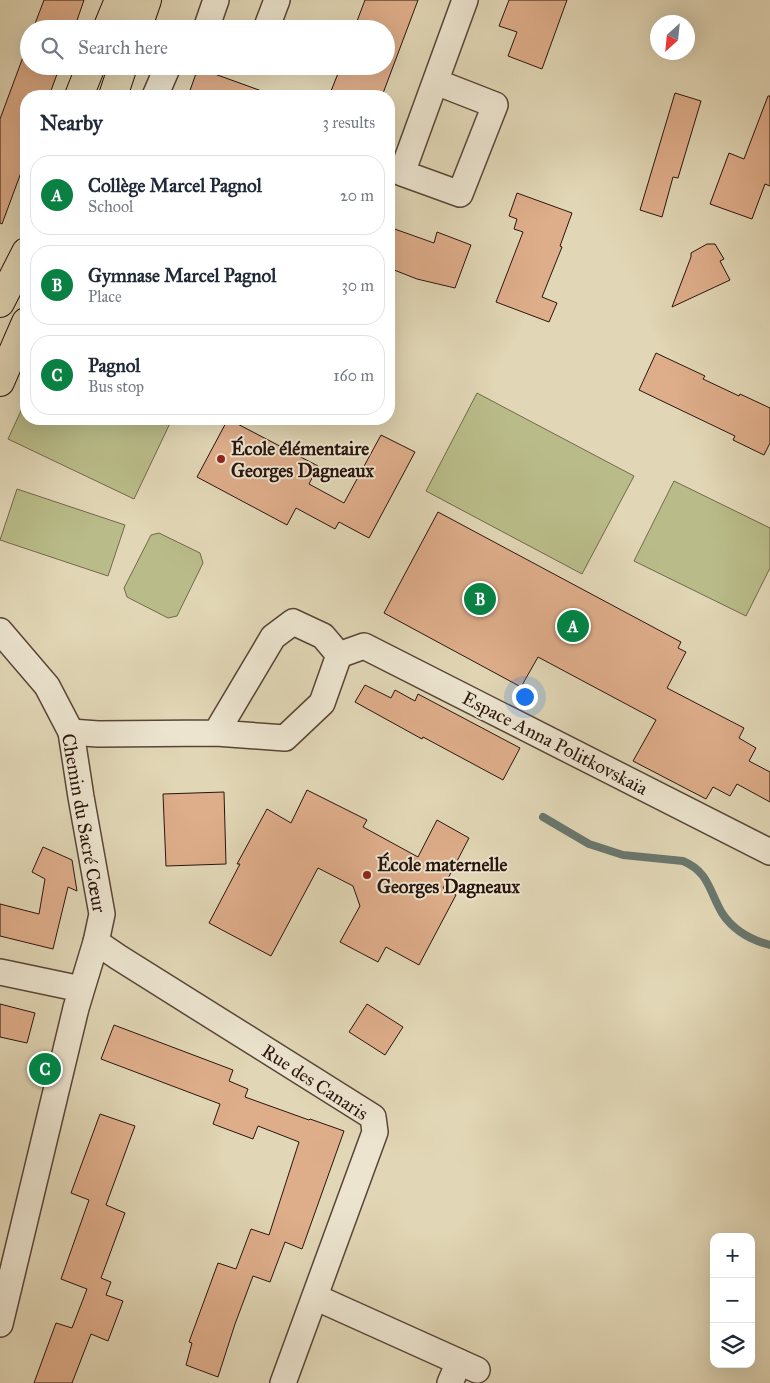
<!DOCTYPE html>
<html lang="en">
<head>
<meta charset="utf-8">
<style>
  :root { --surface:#fff; --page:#f6f6f7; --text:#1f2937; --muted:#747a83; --line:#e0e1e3; --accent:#0b8043 }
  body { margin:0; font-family:"IM FELL Great Primer",serif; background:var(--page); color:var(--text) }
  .controls { position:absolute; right:15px; bottom:15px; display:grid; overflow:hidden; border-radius:10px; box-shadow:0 5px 20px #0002 }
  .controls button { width:45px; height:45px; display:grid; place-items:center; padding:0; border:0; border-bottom:1px solid var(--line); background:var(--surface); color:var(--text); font:25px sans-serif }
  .compass { position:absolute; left:650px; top:15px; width:45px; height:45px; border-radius:50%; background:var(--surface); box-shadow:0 5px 20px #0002; rotate:207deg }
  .you { position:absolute; left:524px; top:696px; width:18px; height:18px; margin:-12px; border:4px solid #fff; border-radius:50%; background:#1a73e8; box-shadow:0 0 0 8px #1a73e833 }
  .badge { display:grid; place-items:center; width:32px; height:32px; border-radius:50%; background:var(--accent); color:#fff; font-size:16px; font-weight:700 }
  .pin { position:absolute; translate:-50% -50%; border:2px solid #fff; box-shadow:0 1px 5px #0006 }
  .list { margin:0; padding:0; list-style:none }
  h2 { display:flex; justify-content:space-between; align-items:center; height:65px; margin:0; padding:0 20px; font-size:21px }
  h2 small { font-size:16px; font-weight:400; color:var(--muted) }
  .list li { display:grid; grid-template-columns:32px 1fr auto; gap:15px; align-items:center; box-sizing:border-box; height:80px; margin:0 10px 10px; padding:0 10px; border:1px solid var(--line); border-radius:20px }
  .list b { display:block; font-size:19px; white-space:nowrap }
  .list p { margin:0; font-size:16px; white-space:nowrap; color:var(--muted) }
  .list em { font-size:16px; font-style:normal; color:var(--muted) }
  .icon { flex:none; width:28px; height:28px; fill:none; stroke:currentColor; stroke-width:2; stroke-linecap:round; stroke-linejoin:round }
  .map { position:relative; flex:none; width:770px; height:1383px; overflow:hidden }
  .search { position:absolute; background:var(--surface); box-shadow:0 5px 20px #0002; left:20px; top:20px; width:375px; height:55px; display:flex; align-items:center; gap:12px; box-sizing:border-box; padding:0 18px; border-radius:28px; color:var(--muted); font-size:19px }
  .panel { position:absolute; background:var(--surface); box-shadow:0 5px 20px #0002; left:20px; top:90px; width:375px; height:335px; border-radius:20px }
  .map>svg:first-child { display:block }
</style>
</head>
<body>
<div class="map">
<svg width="770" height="1383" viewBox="0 0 770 1383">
  <rect width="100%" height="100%" fill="#e1d6b5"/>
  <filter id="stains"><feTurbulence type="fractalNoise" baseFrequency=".004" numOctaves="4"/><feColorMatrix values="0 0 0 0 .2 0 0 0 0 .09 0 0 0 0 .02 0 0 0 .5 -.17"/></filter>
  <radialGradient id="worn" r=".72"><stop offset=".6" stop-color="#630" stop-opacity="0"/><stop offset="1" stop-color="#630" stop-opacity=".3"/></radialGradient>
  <!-- green -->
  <g fill="#b9bc89" stroke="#72684b">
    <path d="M477,393L634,476L582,574L426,491Z"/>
    <path d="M26,400V419H172L134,499L8,439Z"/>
    <path d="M674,481L770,528V568L746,616L634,561Z"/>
    <path d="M17,489L125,525L108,576L0,540Z"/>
    <path d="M159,533L200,553L203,563L177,616L168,618L127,597L124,588L151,535Z"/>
  </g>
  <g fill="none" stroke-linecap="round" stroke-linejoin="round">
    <!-- stream -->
    <path stroke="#6a776d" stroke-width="8" d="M543,817L589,844L623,855L683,861C709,872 709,891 722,913C733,930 751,940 770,945"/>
  </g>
  <!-- building -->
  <g fill="#dead8a" stroke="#2a150d">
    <path d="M44,0H84L74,29H33Z"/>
    <path d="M365,0H418L382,96H329L341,66H386V29H354Z"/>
    <path d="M509,0H567L542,69L508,56L517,32L499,26Z"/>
    <path d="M29,41V66H60L49,96H26V159L2,224L0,223V119Z"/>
    <path d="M198,68L270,94V96H188Z"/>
    <path d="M675,93L701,101L678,178L673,177L662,217L640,210Z"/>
    <path d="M768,96H770V186L765,184L752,219L710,204L729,153L744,159Z"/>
    <path d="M517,193L572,213L560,246L562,247L542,297L557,303L549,322L496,302L523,232L514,229L517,219L509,216Z"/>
    <path d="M389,227L434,243L437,232L471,245L455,288L417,279L389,268Z"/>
    <path d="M707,244H715L724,259L720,261L730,280L672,307L691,257V253Z"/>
    <path d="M656,353L705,376L703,379L739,396L740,394L770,408V443L764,455L733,440L735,436L639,390Z"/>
    <path d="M228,419L318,466L309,484L344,503L381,435L415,452L369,538L339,522L335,529L296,508L287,525L197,477Z"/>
    <path d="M438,512L681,642L678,648L686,652L667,688L744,728L739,738L756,748L749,761L770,772V802L737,784L730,796L713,787L706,799L633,761L656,720L538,657L521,687L384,613Z"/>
    <path d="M365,685L391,698L395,690L415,701L418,694L520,748L503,780L423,737L422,739L355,702Z"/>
    <path d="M307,790L367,820L363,827L418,857L437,820L469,838L443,888L456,895L419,965L386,947L378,962L340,942L360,906L353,886L318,868L271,956L209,923L240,864H237L267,809L291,823Z"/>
    <path d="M224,792L226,864L166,866L163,794Z"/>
    <path d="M43,847L72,860L77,891L68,887L53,949L0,936V904L39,914L45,879L32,872Z"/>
    <path d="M0,1004L35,1013L27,1043L0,1037Z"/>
    <path d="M367,1004L403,1027L385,1055L349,1032Z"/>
    <path d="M114,1025L233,1070L229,1081L248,1089L245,1097L309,1120L310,1119L344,1131L302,1249L285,1242L270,1282L253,1276L235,1324L218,1377L186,1365L192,1343L189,1342L218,1263L236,1269L251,1229L269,1235L299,1142L258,1126L253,1139L213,1124L220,1104L101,1059Z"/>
    <path d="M100,1114L135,1126L106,1205L125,1213L101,1278L111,1282L106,1295L123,1301L108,1341L91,1334L72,1383H34L56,1323L72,1328L87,1289L61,1279L89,1200L71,1193Z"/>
  </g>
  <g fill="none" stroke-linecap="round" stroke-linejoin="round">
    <defs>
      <g id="minor">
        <path d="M206,29L216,0"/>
        <path d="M266,29L277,0"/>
        <path d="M436,82L495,105L460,194L402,173L465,0"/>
        <path d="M155,96L168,66"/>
        <path d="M0,631L47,686L71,732L81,797L102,914L96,942L76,1008L0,1324"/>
        <path d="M339,655L364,646L770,852"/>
        <path d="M71,732L98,734L216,733L285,738L322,703L339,655L323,636L293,622L273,637L216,733"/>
        <path d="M96,942L118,957L373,1117L375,1132L283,1383"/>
        <path d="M0,972L81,989"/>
        <path d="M315,1297L477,1370"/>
        <path d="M450,1383L459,1362"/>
      </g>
      <g id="major">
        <path d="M107,29L119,0"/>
        <path d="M137,29L147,0"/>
        <path d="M79,96L91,66"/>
        <path d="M113,96L123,66"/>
        <path d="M0,303L26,252"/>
        <path d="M0,382L26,322"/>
      </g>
    </defs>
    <!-- minor casing -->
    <use href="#minor" stroke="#584537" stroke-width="28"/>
    <!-- major casing -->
    <use href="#major" stroke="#2a150d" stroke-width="30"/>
    <!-- minor -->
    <use href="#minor" stroke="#ece4cf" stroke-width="25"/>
    <!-- major -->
    <use href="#major" stroke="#e1d6b5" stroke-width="28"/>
  </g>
  <!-- markers -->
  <g fill="#8f2418" stroke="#ece4cf" stroke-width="2">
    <circle cx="221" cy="459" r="5"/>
    <circle cx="367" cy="875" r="5"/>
  </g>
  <g text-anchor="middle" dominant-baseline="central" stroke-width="4" stroke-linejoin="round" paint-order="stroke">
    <!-- poi labels -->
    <g font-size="19" font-weight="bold" fill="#2a150d" stroke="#ece4cf" text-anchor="start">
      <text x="231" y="448">École élémentaire<tspan x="231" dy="22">Georges Dagneaux</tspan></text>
      <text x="377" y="864">École maternelle<tspan x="377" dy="22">Georges Dagneaux</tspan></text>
    </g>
    <!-- street labels -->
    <g font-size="19" fill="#2a150d" stroke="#ece4cf">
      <text transform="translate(555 743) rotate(27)">Espace Anna Politkovskaïa</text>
      <text transform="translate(84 823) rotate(80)">Chemin du Sacré Cœur</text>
      <text transform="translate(315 1082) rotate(33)">Rue des Canaris</text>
    </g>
  </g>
  <rect width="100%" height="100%" filter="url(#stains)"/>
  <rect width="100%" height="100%" fill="url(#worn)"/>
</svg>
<div class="controls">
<button>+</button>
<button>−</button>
<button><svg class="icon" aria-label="layers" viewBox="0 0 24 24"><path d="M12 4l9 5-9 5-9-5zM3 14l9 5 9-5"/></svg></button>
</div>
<svg class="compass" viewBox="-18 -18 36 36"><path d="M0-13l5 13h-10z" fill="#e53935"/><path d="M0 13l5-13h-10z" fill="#747a83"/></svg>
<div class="you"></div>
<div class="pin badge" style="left:573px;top:626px">A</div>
<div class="pin badge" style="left:480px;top:599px">B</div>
<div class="pin badge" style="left:45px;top:1069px">C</div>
<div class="search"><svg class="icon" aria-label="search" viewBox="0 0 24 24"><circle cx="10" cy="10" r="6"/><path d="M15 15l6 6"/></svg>Search here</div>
<section class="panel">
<h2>Nearby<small>3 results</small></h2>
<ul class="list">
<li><span class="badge">A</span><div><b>Collège Marcel Pagnol</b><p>School</p></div><em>20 m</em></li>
<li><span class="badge">B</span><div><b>Gymnase Marcel Pagnol</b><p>Place</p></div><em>30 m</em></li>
<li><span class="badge">C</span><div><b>Pagnol</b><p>Bus stop</p></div><em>160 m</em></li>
</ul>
</section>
</div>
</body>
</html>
